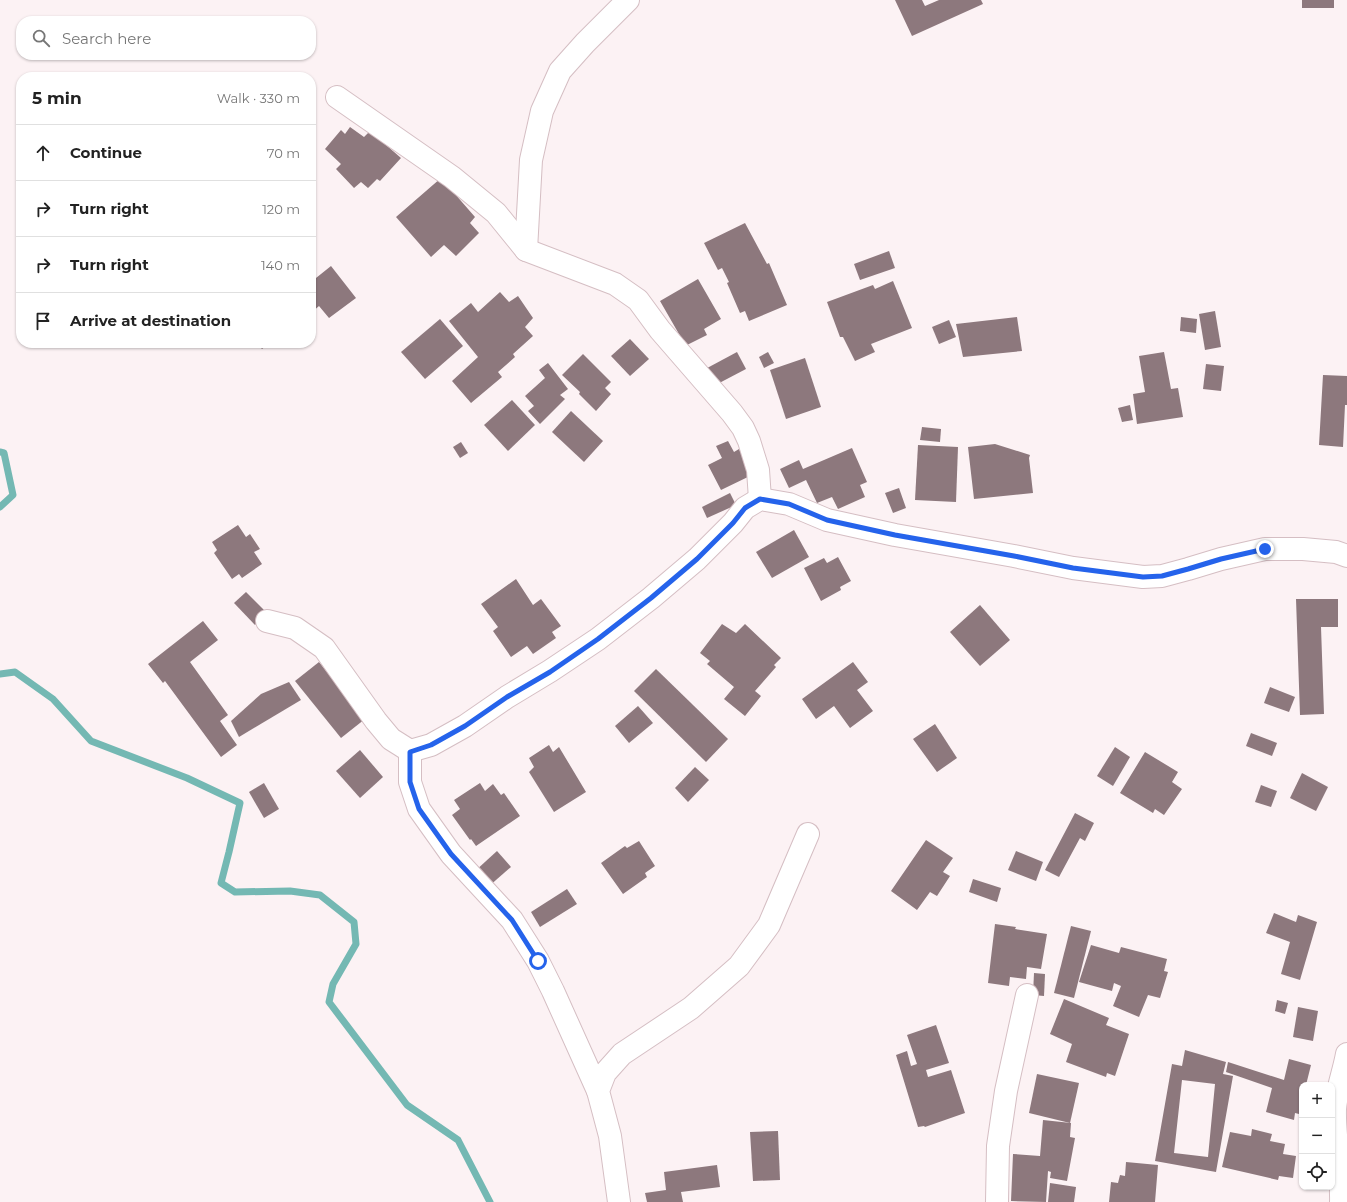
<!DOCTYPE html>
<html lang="en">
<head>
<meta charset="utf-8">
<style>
  :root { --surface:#fff; --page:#f2f2f2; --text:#222; --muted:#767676; --line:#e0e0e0 }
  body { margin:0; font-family:Montserrat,sans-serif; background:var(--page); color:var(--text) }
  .controls { position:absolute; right:12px; bottom:12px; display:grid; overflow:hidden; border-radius:8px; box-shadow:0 1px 3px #0004 }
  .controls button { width:36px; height:36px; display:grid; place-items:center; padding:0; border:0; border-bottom:1px solid var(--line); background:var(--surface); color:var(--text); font:20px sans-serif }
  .stop { position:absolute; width:12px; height:12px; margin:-9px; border:3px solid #2563eb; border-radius:50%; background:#fff }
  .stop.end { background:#2563eb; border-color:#fff; box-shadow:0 1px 4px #0008 }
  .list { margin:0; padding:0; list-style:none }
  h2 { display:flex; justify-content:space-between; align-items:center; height:52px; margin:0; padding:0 16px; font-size:17px }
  h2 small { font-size:13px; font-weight:400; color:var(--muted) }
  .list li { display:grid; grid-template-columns:26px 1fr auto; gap:12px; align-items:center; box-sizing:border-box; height:56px; padding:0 16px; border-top:1px solid var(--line) }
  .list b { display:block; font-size:15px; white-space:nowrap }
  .list em { font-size:13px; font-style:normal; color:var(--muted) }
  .icon { flex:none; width:22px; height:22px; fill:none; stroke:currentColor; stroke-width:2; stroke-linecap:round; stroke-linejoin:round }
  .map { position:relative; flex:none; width:1347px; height:1202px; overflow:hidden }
  .search { position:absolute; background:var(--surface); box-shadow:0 1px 3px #0004; left:16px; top:16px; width:300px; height:44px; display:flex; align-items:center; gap:10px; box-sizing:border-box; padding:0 14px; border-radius:16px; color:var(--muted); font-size:15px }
  .panel { position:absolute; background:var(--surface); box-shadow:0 1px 3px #0004; left:16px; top:72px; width:300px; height:276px; border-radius:16px }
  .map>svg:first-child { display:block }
</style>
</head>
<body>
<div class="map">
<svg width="1347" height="1202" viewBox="0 0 1347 1202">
  <rect width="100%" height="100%" fill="#fcf2f4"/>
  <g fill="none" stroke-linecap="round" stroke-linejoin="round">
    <!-- stream -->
    <g stroke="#74b8b3" stroke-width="7">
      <path d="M0,452L4,453L13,495L0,507"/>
      <path d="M0,674L15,672L53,699L91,741L187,778L240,803L229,852L221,883L235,892L290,891L320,895L354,922L356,944L333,984L329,1002L407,1105L458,1140L490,1202"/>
    </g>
  </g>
  <!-- building -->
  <g fill="#8d787d" fill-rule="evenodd">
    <path d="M895,0H922L925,6L939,0H981L983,4L912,36Z"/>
    <rect x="1302" y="0" width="32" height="8"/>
    <path d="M350,127L364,137L370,131L401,158L380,181L377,179L368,188L361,182L354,188L336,169L341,164L325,149L341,130L345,134Z"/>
    <path d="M441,178L475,217L470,223L479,233L456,256L444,245L431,257L396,217Z"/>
    <path d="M745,223L767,264L769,263L787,305L749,321L745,311L740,313L727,283L729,282L722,268L718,270L704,243Z"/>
    <path d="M889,251L895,268L860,280L854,264Z"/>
    <path d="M331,266L356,298L329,318L319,306L311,313V282Z"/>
    <path d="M698,279L721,319L704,329L707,335L687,345L684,340L683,341L660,301Z"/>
    <path d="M893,281L912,328L871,344L875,352L855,361L843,337H840L827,302L873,285L875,289Z"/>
    <path d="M500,292L509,302L518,296L533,318L525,327L533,336L513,354L515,357L498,372L502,377L471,403L452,381L478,357L449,321L471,303L478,312Z"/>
    <path d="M1215,311L1221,347L1205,350L1199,314Z"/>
    <path d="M1017,317L1022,351L963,357L956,324Z"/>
    <path d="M1181,317L1197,319L1196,333L1180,331Z"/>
    <path d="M440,319L463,346L425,379L401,352Z"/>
    <path d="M949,320L956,337L939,344L932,327Z"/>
    <path d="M630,339L649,359L630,376L611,356Z"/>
    <path d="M257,343H269L262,349Z"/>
    <path d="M737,352L746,369L704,391L696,374Z"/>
    <path d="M768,352L774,363L764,368L759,357Z"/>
    <path d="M1164,352L1171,389L1178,388L1183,417L1137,424L1133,394L1145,392L1139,356Z"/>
    <path d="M583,354L611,382L605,388L611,394L596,411L579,394L580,392L562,375Z"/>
    <path d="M805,358L821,407L786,419L770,370Z"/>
    <path d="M548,363L568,389L560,395L565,399L540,424L528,411L534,406L525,396L545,378L539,370Z"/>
    <path d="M1206,364L1224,366L1221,391L1203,389Z"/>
    <path d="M1323,375L1347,376V405H1345L1343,447L1319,445Z"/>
    <path d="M512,400L535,425L508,451L484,425Z"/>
    <path d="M1130,405L1133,420L1122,422L1118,408Z"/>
    <path d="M571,411L603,441L584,462L552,432Z"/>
    <path d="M922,427L941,429L940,442L920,440Z"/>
    <path d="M728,441L734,452L739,449L752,475L721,490L708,465L722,458L716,446Z"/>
    <path d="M461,442L468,453L460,458L453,447Z"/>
    <path d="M995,444L1030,455L1029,458L1033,493L974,499L968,447Z"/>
    <path d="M918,445L958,447L956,502L915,500Z"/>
    <path d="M852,448L867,482L860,485L865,497L838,509L832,497L817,503L806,480L789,488L780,469L799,460L803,469Z"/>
    <path d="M899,488L906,508L893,513L885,493Z"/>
    <path d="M730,493L736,505L707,518L702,507Z"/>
    <path d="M238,525L246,537L250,534L260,549L254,552L262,564L242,578L239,574L232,579L214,553L217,550L212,542Z"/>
    <path d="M794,530L809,557L772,578L756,552Z"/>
    <path d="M838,557L851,581L840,587L841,590L821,601L804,568L824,558L827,563Z"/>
    <path d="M516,579L533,605L541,599L561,626L552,632L556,638L533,654L527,646L511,657L493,631L498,627L481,604Z"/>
    <path d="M246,592L267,613L255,625L234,603Z"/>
    <path d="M1296,599H1338V627H1321L1324,714L1300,715Z"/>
    <path d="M980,605L1010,640L980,666L950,632Z"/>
    <path d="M203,621L218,640L190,662L228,715L220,721L237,745L221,757L165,681L163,683L148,664Z"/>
    <path d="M722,624L736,633L745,624L781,658L774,665L776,667L755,691L761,696L745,716L724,699L734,687L707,664L710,661L700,653Z"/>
    <path d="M319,662L365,719L341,738L295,681Z"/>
    <path d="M853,662L868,682L857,690L873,711L850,728L834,706L816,719L802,699Z"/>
    <path d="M656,669L728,739L706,762L634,691Z"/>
    <path d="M289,682L301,700L239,737L231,721L261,694Z"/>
    <path d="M1270,687L1295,697L1289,712L1264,703Z"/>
    <path d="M638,706L653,723L629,743L615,726Z"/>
    <path d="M935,724L957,758L937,772L913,739Z"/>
    <path d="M1251,733L1277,743L1272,756L1246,746Z"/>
    <path d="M549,745L553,752L559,747L586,792L554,812L529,772L534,767L529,758Z"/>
    <path d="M1115,747L1130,757L1113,786L1097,776Z"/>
    <path d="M360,750L383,777L360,798L336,771Z"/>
    <path d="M1145,752L1178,772L1172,782L1182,789L1164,815L1155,809L1153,813L1120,793Z"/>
    <path d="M695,767L709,780L688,802L675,788Z"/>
    <path d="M1302,773L1328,787L1316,811L1290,798Z"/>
    <path d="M264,783L279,809L264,818L249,792Z"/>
    <path d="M480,783L485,791L493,784L501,795L504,793L520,816L476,846L471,839L470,840L452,815L460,809L454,800Z"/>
    <path d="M1261,785L1277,791L1271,807L1255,802Z"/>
    <path d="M1075,813L1094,823L1085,841L1080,838L1059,877L1045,870Z"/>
    <path d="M926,840L953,858L943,872L950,876L937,896L930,892L917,910L891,891Z"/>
    <path d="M639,841L655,866L645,873L647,877L623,894L601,863L625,846L627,848Z"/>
    <path d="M497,851L511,867L488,887L474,872Z"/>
    <path d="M1016,851L1043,862L1036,881L1008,870Z"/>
    <path d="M973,879L1001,888L997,902L969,892Z"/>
    <path d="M567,889L577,904L540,927L531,912Z"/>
    <path d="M1274,913L1296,922L1298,915L1317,922L1300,980L1281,974L1290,942L1266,933Z"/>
    <path d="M995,924L1016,927L1015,929L1047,934L1041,969L1027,967L1026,979L1010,977L1009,986L988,983Z"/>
    <path d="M1071,926L1091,931L1074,998L1054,993Z"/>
    <path d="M1091,945L1119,953L1121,947L1167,959L1164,971L1168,972L1160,998L1148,995L1139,1017L1113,1006L1121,986L1114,983L1112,991L1079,982Z"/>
    <path d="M1034,973L1045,974L1044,996L1033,995Z"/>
    <path d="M1064,999L1109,1018L1106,1025L1129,1034L1115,1076L1107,1073L1106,1077L1066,1062L1072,1044L1050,1034Z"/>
    <path d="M1277,1000L1288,1003L1285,1014L1275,1011Z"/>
    <path d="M1298,1007L1318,1011L1313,1041L1293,1037Z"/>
    <path d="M936,1025L949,1063L926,1070L928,1077L951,1070L965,1113L925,1127L924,1126L918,1127L896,1055L907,1051L911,1066L917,1064L907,1035Z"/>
    <path d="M1185,1050L1226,1062L1223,1074L1233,1076L1216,1172L1155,1161L1172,1064L1182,1066ZM1182,1080L1215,1084L1208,1157L1174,1153Z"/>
    <path d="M1289,1059L1311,1065L1306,1085H1302V1100L1299,1114L1295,1113L1294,1120L1266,1112L1272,1088L1226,1072L1228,1062L1284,1080Z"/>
    <path d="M1037,1074L1079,1083L1070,1123L1029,1113Z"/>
    <path d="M1043,1120L1071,1123L1070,1137L1075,1138L1067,1181L1050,1178L1051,1172L1048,1171L1046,1202L1011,1201L1013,1154L1040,1156Z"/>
    <path d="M1252,1129L1272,1134L1270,1141L1285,1144L1283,1154L1296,1156L1293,1178L1279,1176L1278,1180L1222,1167L1230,1132L1251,1136Z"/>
    <path d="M778,1131L780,1180L753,1181L750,1132Z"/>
    <path d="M1126,1162L1158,1165L1155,1202H1109L1111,1182L1118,1183L1120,1175L1125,1176Z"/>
    <path d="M717,1165L720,1187L681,1192L683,1202H647L645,1193L666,1190L664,1172Z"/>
    <path d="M1050,1183L1076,1187L1074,1202H1048Z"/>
  </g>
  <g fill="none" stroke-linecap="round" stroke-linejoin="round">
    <defs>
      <g id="minor">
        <path d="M337,97L452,177L496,213L526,250L615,284L638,300L660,330L732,413L743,428L749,441L758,470L760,499"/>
        <path d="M526,250L531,160L542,111L560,71L585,43L628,0"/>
        <path d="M267,621L295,628L324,648L376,721L391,739L410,751L431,745L465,726L507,697L550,671L598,639L651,598L697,559L733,523L745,508L760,499L789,504L827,520L895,535L1014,556L1073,568L1143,577L1162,576L1188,569L1221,559L1265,549H1303L1336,552L1347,556"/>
        <path d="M410,751V782L419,809L451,854L512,920L538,961L553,991L598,1091"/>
        <path d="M619,1202L610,1136L598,1091L605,1073L622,1054L691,1008L739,966L769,925L808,834"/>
        <path d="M997,1202L998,1146L1006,1091L1027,995"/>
        <path d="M1341,1202C1342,1171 1334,1140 1335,1109C1336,1093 1344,1071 1347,1054"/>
      </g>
    </defs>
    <!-- minor casing -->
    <use href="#minor" stroke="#d5bec3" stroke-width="24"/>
    <!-- minor -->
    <use href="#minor" stroke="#fff" stroke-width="22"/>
  </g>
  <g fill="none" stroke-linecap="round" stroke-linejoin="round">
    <!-- route -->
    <path stroke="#2563eb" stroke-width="5" d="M538,961L512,920L451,854L419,809L410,782V752L431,745L465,726L507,697L550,672L598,639L651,598L697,559L733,523L745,508L760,499L789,504L827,520L895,535L1014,556L1073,568L1143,577L1162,576L1188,569L1221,559L1265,549"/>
  </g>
</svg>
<div class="controls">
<button>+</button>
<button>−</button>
<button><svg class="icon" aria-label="locate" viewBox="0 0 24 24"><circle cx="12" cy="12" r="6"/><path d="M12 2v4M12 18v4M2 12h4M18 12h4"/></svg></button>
</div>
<div class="stop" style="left:538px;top:961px"></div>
<div class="stop end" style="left:1265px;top:549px"></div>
<div class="search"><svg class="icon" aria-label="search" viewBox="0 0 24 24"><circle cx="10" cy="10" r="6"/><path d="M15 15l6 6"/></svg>Search here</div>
<section class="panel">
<h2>5 min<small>Walk · 330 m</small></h2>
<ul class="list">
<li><svg class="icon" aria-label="ahead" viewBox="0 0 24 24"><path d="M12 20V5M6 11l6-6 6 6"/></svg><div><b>Continue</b></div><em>70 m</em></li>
<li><svg class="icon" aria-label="right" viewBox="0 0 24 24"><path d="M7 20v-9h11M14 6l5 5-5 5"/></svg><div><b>Turn right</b></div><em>120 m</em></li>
<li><svg class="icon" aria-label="right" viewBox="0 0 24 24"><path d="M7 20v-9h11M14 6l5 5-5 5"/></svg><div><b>Turn right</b></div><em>140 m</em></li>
<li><svg class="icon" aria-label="arrive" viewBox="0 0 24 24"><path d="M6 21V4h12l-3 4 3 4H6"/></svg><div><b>Arrive at destination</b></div></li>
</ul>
</section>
</div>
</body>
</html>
